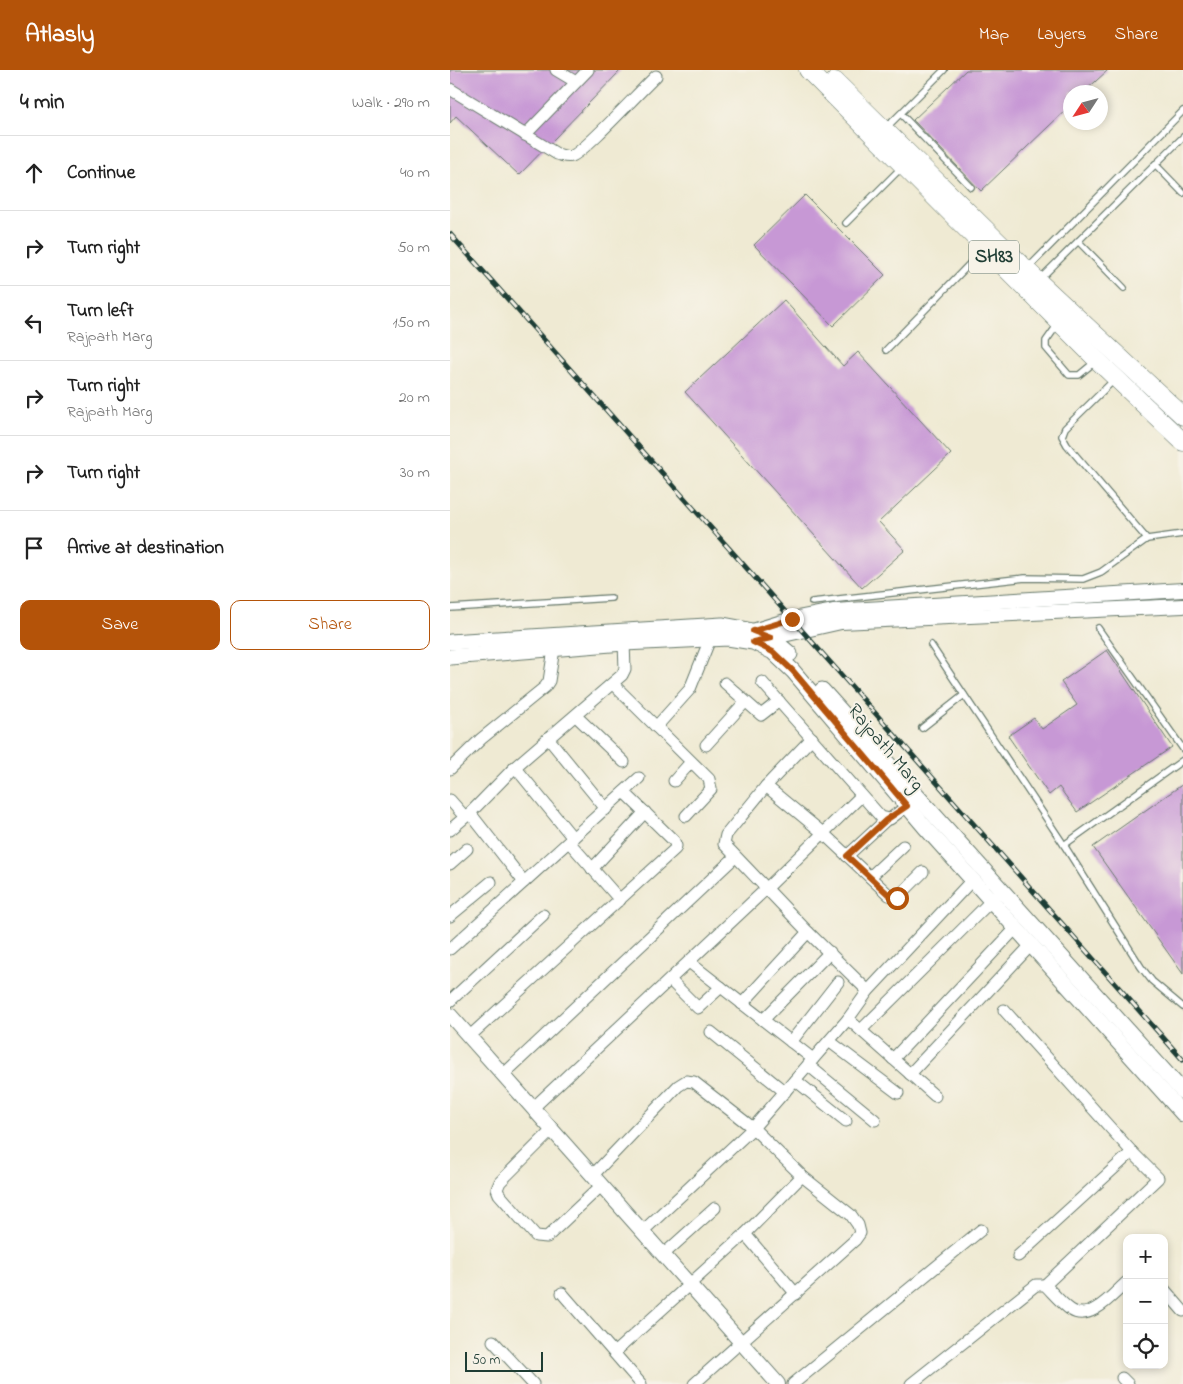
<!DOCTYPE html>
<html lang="en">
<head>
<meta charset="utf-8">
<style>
  :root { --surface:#fff; --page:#f2f2f2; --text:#222; --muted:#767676; --line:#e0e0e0; --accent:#b45309 }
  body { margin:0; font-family:"Indie Flower",sans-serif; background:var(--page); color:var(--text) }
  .controls { position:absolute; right:15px; bottom:15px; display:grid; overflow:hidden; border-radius:10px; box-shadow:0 2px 8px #0003 }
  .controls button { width:45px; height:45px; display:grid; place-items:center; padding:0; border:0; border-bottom:1px solid var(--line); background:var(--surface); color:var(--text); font:25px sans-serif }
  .compass { position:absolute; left:613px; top:15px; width:45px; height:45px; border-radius:50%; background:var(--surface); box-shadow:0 2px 8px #0003; rotate:234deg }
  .scale { position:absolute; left:15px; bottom:12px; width:78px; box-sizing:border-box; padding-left:5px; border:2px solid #1f3d34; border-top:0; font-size:14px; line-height:18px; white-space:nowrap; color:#1f3d34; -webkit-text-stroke:4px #f7f3e8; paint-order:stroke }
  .stop { position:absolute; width:15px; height:15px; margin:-11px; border:4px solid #b45309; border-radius:50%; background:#fff }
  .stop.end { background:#b45309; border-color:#fff; box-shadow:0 1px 5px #0008 }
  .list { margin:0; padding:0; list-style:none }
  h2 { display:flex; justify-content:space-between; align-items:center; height:65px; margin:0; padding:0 20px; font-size:21px }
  h2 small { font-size:16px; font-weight:400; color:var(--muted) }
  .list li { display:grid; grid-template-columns:32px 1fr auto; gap:15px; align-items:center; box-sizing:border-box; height:75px; padding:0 20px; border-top:1px solid var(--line) }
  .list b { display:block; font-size:19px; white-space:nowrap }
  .list p { margin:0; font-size:16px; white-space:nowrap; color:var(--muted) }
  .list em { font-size:16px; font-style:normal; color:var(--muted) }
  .actions { display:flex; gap:10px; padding:15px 20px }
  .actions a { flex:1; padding:11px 0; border:1px solid var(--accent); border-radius:10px; text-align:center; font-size:18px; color:var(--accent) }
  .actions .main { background:var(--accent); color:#fff }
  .icon { flex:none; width:28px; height:28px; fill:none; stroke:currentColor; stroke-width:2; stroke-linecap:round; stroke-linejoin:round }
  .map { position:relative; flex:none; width:733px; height:1314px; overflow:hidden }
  header { display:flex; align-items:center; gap:30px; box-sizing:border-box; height:70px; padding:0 25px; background:var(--accent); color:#fff }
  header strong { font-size:24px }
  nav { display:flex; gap:28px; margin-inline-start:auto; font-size:18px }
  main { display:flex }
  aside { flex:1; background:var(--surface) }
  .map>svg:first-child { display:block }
</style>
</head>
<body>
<header>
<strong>Atlasly</strong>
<nav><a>Map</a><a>Layers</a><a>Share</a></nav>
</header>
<main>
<aside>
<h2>4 min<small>Walk · 290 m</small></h2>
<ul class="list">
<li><svg class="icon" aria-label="ahead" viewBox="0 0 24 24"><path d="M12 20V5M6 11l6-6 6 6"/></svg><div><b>Continue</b></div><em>40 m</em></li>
<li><svg class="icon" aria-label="right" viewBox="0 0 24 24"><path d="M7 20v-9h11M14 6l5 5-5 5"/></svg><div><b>Turn right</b></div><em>50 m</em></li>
<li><svg class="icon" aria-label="left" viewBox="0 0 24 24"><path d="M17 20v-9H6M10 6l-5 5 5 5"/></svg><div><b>Turn left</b><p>Rajpath Marg</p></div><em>150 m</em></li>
<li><svg class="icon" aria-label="right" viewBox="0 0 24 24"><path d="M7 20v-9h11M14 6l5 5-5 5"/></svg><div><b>Turn right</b><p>Rajpath Marg</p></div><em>20 m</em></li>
<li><svg class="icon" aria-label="right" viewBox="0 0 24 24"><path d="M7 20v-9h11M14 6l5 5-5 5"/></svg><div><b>Turn right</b></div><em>30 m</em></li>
<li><svg class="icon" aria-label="arrive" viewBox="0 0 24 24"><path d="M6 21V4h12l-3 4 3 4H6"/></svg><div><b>Arrive at destination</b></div></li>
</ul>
<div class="actions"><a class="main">Save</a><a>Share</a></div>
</aside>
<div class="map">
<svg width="733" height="1314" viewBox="0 0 733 1314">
  <rect width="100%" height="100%" fill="#f7f3e8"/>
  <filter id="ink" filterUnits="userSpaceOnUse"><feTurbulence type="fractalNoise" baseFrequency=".02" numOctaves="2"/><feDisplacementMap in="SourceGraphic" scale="10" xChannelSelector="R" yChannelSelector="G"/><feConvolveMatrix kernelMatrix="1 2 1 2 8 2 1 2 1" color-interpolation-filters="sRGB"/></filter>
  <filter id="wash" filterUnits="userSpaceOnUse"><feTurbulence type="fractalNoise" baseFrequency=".0096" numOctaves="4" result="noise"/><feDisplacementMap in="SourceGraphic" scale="20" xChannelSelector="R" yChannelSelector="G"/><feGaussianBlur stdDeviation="1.12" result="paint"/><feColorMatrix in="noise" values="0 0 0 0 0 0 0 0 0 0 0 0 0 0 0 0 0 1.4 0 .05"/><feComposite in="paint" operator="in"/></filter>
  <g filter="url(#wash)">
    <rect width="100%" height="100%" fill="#efead3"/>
    <g id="blocks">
      <!-- building -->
      <g fill="#c798d5">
        <path d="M0,0H171L69,105L6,46L0,53Z"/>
        <path d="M516,0H658L634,22H620V36L531,121L463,50Z"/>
        <path d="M355,125L435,205L383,256L304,175Z"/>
        <path d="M334,230L393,296L408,282L501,384L429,452L455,480L412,518L235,322Z"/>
        <path d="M657,580L722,677L627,742L609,717L599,725L558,666L584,648L592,659L627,635L611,612Z"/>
        <path d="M733,714V904L643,777Z"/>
      </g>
    </g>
  </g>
  <g filter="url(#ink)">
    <use href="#blocks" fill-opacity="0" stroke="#687a6c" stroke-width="1"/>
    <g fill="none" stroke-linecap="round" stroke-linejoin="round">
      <defs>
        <g id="service">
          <path d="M451,44L521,117"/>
          <path d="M436,58L494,0"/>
          <path d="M705,94L733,123"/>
          <path d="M396,153L451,98"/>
          <path d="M628,171L674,218"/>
          <path d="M578,198L733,41"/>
          <path d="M589,210L733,67"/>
          <path d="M608,254L596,271V278L619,305H629L646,291"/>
          <path d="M436,280L534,179"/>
          <path d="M665,309L615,358L612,366L617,375L697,469"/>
          <path d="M362,532L575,508L633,509L651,502L697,469L733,464"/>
          <path d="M0,538L161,528"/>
          <path d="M648,558L733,679"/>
          <path d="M481,575L614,775L691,897L702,911L733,937"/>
          <path d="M472,658L514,625"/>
          <path d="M614,775L733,690"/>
        </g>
        <g id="minor">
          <path d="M106,0L126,12"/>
          <path d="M0,19L107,84C112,85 117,88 122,86C135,81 191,20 206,6"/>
          <path d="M75,65L138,0"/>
          <path d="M312,612L431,747L440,749L457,736"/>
          <path d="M275,613L311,645L329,631"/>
          <path d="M163,614L259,709L261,719L236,746"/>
          <path d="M126,646L174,692"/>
          <path d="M206,657L240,619L260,569"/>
          <path d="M98,668L156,739"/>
          <path d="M362,668L316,716L276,765L274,774L358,862L418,921"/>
          <path d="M256,675L295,632"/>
          <path d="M65,697L123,768"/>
          <path d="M0,699L31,669L95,617L99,611L104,579"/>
          <path d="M224,711L241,692"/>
          <path d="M316,716L374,764L439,825L447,828L473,802"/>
          <path d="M0,730L15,747"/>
          <path d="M20,743L74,812"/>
          <path d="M0,760L20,743L65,697L172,605L175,599L174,573"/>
          <path d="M119,772L170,830"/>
          <path d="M397,786L436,750"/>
          <path d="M0,794L17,779"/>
          <path d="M142,799L195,742"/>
          <path d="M420,807L453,776"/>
          <path d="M0,846L41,812"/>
          <path d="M0,879L189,708"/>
          <path d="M239,892L363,989"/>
          <path d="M220,910L248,938L271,917"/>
          <path d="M0,931L93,845"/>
          <path d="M292,934L358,862"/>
          <path d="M554,940L682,1082L708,1108L595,1215"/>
          <path d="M398,949L485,1026"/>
          <path d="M313,950L380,882"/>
          <path d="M411,960L542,830"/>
          <path d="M261,962L335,1022"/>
          <path d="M20,966L225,779L226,776L224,771L174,722"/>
          <path d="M379,971L448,1023"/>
          <path d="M341,972L388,912"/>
          <path d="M443,989L567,857"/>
          <path d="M358,995L425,1050"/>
          <path d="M54,1004L285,787"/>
          <path d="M460,1004L582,874"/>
          <path d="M345,1010L396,1051"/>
          <path d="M83,1038L316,819L411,726"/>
          <path d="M103,1059L50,1112L47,1119L49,1124L86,1166L97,1167L152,1115"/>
          <path d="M143,1105L228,1016L236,1011L244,1012L303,1058L352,1106L401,1145L408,1155L410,1163L405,1170L244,1314"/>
          <path d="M194,1160L303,1058L398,949L418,921L523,809"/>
          <path d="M295,1164L346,1224"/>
          <path d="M214,1184L265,1138"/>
          <path d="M568,1186L682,1082"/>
          <path d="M714,1219L733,1241"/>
          <path d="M112,1223L191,1314"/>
          <path d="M43,1271L83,1314"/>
          <path d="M165,1282L295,1164L352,1106"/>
          <path d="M672,1308L678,1314"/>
          <path d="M343,1314L531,1160"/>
          <path d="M461,1314L586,1215H595C603,1223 612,1234 621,1240C640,1253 664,1223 677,1212"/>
        </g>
        <g id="tertiary">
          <path d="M296,563L342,549L383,541L733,520"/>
          <path d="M311,570L391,552L733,536"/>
          <path d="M0,945L328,1314"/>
        </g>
        <g id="secondary">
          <path d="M0,572L272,555C301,560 318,563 340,584"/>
          <path d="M0,587L174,573L278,568L303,572L323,582L343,601L475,757L733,1044"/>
          <path d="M372,620L733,1022"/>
        </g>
        <g id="primary">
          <path d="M358,0L647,290L733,372"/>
          <path d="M385,11L588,211L733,346"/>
        </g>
      </defs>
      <!-- service casing -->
      <use href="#service" stroke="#687a6c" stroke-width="8"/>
      <!-- minor casing -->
      <use href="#minor" stroke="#687a6c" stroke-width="13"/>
      <!-- tertiary casing -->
      <use href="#tertiary" stroke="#687a6c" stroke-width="16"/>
      <!-- secondary casing -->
      <use href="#secondary" stroke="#687a6c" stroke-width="17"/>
      <!-- primary casing -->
      <use href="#primary" stroke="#687a6c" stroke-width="19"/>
      <!-- service -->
      <use href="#service" stroke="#fff" stroke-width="5.5"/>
      <!-- minor -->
      <use href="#minor" stroke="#fff" stroke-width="11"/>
      <!-- tertiary -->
      <use href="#tertiary" stroke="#fff" stroke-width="14"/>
      <!-- secondary -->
      <use href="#secondary" stroke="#fff" stroke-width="15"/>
      <!-- primary -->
      <use href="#primary" stroke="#fff" stroke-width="18"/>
      <defs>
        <path id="rail" d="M0,164L733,990"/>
      </defs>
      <!-- rail casing -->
      <use href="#rail" stroke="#1f3d34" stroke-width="5"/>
      <!-- rail -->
      <use href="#rail" stroke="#f7f3e8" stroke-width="3" stroke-dasharray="9" stroke-linecap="butt"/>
    </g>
  </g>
  <g fill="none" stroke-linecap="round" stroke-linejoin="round" filter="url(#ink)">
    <!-- route -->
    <path stroke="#b45309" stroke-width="6" d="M342,549L303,561L321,568L303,572L323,582L343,601L457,736L436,750L397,786L439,825L447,828"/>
  </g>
  <g text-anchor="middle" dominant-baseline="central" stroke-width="4" stroke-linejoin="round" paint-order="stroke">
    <!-- shield labels -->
    <rect fill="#f7f3e8" stroke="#60746a" stroke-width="1" x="519" y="170.5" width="50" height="33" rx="4"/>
    <g font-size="19" font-weight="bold" fill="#1f3d34">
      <text x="544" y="187">SH83</text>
    </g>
    <!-- street labels -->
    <g font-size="20" fill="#1f3d34" stroke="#f7f3e8">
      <text transform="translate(435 678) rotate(50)">Rajpath Marg</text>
    </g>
  </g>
</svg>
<div class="controls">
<button>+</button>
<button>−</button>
<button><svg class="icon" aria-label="locate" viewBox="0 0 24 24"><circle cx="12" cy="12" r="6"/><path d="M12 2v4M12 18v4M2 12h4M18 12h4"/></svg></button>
</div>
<svg class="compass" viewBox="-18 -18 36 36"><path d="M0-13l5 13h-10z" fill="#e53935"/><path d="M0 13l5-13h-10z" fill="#767676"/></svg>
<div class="scale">50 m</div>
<div class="stop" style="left:447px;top:828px"></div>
<div class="stop end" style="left:342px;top:549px"></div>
</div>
</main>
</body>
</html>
